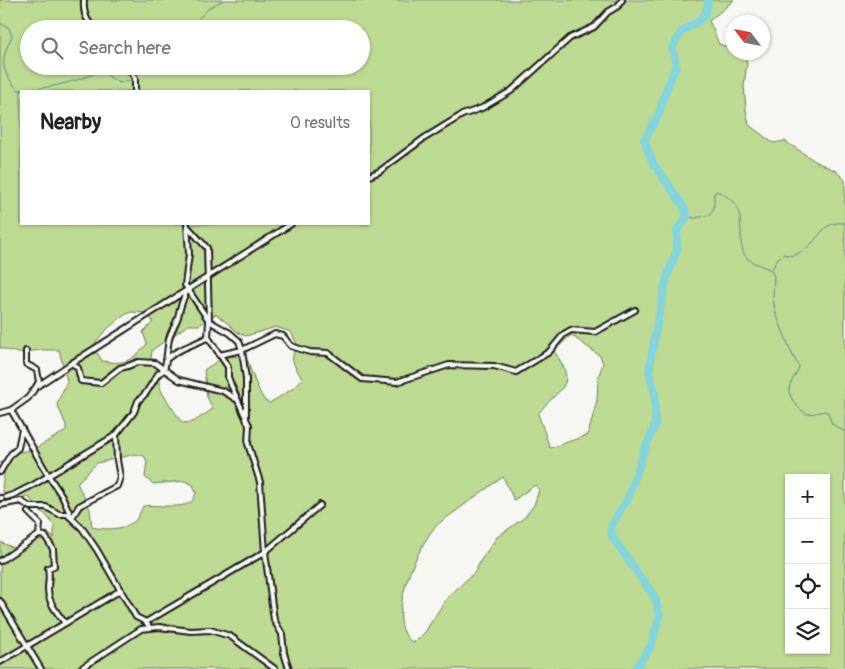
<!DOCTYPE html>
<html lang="en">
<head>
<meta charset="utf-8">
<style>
  :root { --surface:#fff; --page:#f2f2f2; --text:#222; --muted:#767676; --line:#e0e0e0 }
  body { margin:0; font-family:Pangolin,sans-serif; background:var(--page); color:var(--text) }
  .controls { position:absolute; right:15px; bottom:15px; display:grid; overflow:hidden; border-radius:0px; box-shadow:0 1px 4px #0004 }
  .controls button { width:45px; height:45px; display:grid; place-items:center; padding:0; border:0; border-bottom:1px solid var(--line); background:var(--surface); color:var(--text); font:25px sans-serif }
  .compass { position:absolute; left:725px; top:15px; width:45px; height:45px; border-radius:50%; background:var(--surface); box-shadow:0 1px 4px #0004; rotate:302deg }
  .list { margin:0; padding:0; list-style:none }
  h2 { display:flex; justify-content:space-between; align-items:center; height:65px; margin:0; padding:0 20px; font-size:21px }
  h2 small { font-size:16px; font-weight:400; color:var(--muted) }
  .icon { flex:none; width:28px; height:28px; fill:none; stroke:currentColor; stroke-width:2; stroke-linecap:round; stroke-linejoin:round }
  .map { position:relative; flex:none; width:845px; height:669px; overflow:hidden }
  .search { position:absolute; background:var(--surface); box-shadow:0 1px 4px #0004; left:20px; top:20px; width:350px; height:55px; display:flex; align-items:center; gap:12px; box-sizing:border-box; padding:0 18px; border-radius:28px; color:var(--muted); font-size:19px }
  .panel { position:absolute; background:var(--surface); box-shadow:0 1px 4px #0004; left:20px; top:90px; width:350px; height:135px; border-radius:0px }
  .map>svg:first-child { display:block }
</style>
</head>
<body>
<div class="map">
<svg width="845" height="669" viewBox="0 0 845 669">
  <rect width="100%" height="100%" fill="#f6f6f2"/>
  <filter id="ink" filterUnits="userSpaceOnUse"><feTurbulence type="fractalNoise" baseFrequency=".02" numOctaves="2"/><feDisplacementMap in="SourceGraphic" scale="10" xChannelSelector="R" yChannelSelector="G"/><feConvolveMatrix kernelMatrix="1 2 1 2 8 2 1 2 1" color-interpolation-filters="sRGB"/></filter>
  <g filter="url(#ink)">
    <!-- green -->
    <path fill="#bcda92" stroke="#6c7b57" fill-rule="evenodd" d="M0,0H734L709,21C714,29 715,36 719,44L732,49V52L738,53L745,57L747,63L744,85L746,110L749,125L773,143L785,141L815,161L836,171L845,180V669H0V542L21,551L47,532L54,538V525L45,514L37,509L29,497L5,501L2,487L6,463L16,453L34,449L66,431V425L57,404L67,381L59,350H40L18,353L0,348ZM29,29H361V66H29ZM21,91H369V224H21ZM131,312L147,313L153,322L143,332L147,344C132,361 125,365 102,361L98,354L94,352C94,349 94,346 95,344C99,335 122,315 131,312ZM216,314L239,333L246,336L276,327L291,332L297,344C289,360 293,364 302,378C295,390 281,395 270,403L264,400C258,389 251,373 248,361C230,351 220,359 204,370L207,397L213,409L193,422L182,423L163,394L160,388L161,374L151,357L152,350L188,325H199ZM571,335L600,356L603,363L598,378L597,400L588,435L550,448L538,414C558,387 580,388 554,351ZM136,454L144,456L147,461L145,477L153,484L185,481L193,485L196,493C195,495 194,498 192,501C184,510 155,504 143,506C140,512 138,520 132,523C121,530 104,530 92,527L90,509L77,483L97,463ZM503,477L514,500L535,485L539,490L534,505L524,518L497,537L481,560L475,572L446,599L425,632L416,641L412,642C383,621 417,548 435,527C441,521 449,516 456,511C472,499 487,488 503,477ZM789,478H826V650H789Z"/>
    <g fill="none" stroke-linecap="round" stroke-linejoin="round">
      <!-- stream -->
      <g stroke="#5a8a8f" stroke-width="1">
        <path d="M0,23L9,28L12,36C0,61 0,69 18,90C46,89 73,83 98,72H102L119,83L134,79"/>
        <path d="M188,29L209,8L223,0"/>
        <path d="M137,76L140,66"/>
        <path d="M687,217L695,218L710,215L714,207V193L717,191C755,207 732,242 747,258C753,264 764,266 771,270L774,276L773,297L775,311L792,354L799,367C797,374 790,382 789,389C788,397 801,413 808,414C813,414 820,412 825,411L828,413L832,424L845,432"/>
        <path d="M772,269L778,258L784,254L793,256C799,253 805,250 810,245C822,234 824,221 845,223"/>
      </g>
      <!-- river -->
      <path stroke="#83d4dc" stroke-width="8" d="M635,669L651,646L660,615L654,596L612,537L611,527L628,498L642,456L655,425V394L649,372L655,334L667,277L677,250V230L687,217L684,207L653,163L644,140L659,114L664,95L676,66L672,48C675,43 677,37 681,33C692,20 707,26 708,0"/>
      <defs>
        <g id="street">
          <path d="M84,0C83,11 86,22 96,29"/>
          <path d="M127,66L135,78V91"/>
          <path d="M369,176L380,171L423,139L462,115L482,108L511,91L570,38L594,27L608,12L618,6L622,0"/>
          <path d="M187,224L189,254L185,285L209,321L208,337L228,367V377L231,385L245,416"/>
          <path d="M188,227L207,248L209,321L230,333L239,341L242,350L246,379V419L249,425L248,444L260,482L265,552L274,620L282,634L284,653L289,669"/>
          <path d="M26,351V364L37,370L39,382L37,385"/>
          <path d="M219,355L242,350L275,334L283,336L291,346L297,348L310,352L328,353L362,379L397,382L449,365L494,366L516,372L549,352L564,334L571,330L595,332L635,310"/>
          <path d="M168,358C180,347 195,345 208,337"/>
          <path d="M72,363L78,368L81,381L101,383L120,368L128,366L138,362L155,363L179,380L223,391L236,399"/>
          <path d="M11,410L48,475L62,496L71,516"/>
          <path d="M0,413L11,410L28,398L36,387L72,363L291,224"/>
          <path d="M0,472L11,454L18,448L22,429"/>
          <path d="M6,497L13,495L35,484L116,435"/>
          <path d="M0,498H2"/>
          <path d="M0,505L21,501L30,507H46L59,514H67L82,528L97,550L136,617L146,622L150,628L159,627L191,631L210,630L230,636L275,669"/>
          <path d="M28,512L40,524L39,535L45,536L53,549L54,566L48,568C50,576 48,582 48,589C48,602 57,613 65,623"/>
          <path d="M72,518L79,506L117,486L120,477L117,460L116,435L134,412L138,401L146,393L158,374L164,370C167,360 167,350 169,339C171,331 176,324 178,317C180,307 183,299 187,290"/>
          <path d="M0,561L39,535"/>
          <path d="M0,601L41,669"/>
          <path d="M146,622L265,552L320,505"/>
          <path d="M0,662L121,590"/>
          <path d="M80,669L141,629L150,628"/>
        </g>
      </defs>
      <!-- street casing -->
      <use href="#street" stroke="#1c1c1c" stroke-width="8"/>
      <!-- street -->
      <use href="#street" stroke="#f6f6f2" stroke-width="4"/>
    </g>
  </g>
</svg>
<div class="controls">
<button>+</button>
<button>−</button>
<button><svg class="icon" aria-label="locate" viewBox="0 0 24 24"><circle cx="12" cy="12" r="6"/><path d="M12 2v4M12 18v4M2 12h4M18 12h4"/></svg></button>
<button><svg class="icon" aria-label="layers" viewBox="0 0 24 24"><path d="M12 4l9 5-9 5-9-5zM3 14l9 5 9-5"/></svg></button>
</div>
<svg class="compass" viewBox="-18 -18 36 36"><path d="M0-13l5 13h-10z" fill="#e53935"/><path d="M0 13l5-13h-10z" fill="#767676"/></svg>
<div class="search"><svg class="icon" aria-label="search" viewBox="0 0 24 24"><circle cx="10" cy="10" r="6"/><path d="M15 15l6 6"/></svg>Search here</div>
<section class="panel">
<h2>Nearby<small>0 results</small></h2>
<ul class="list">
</ul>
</section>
</div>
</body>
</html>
